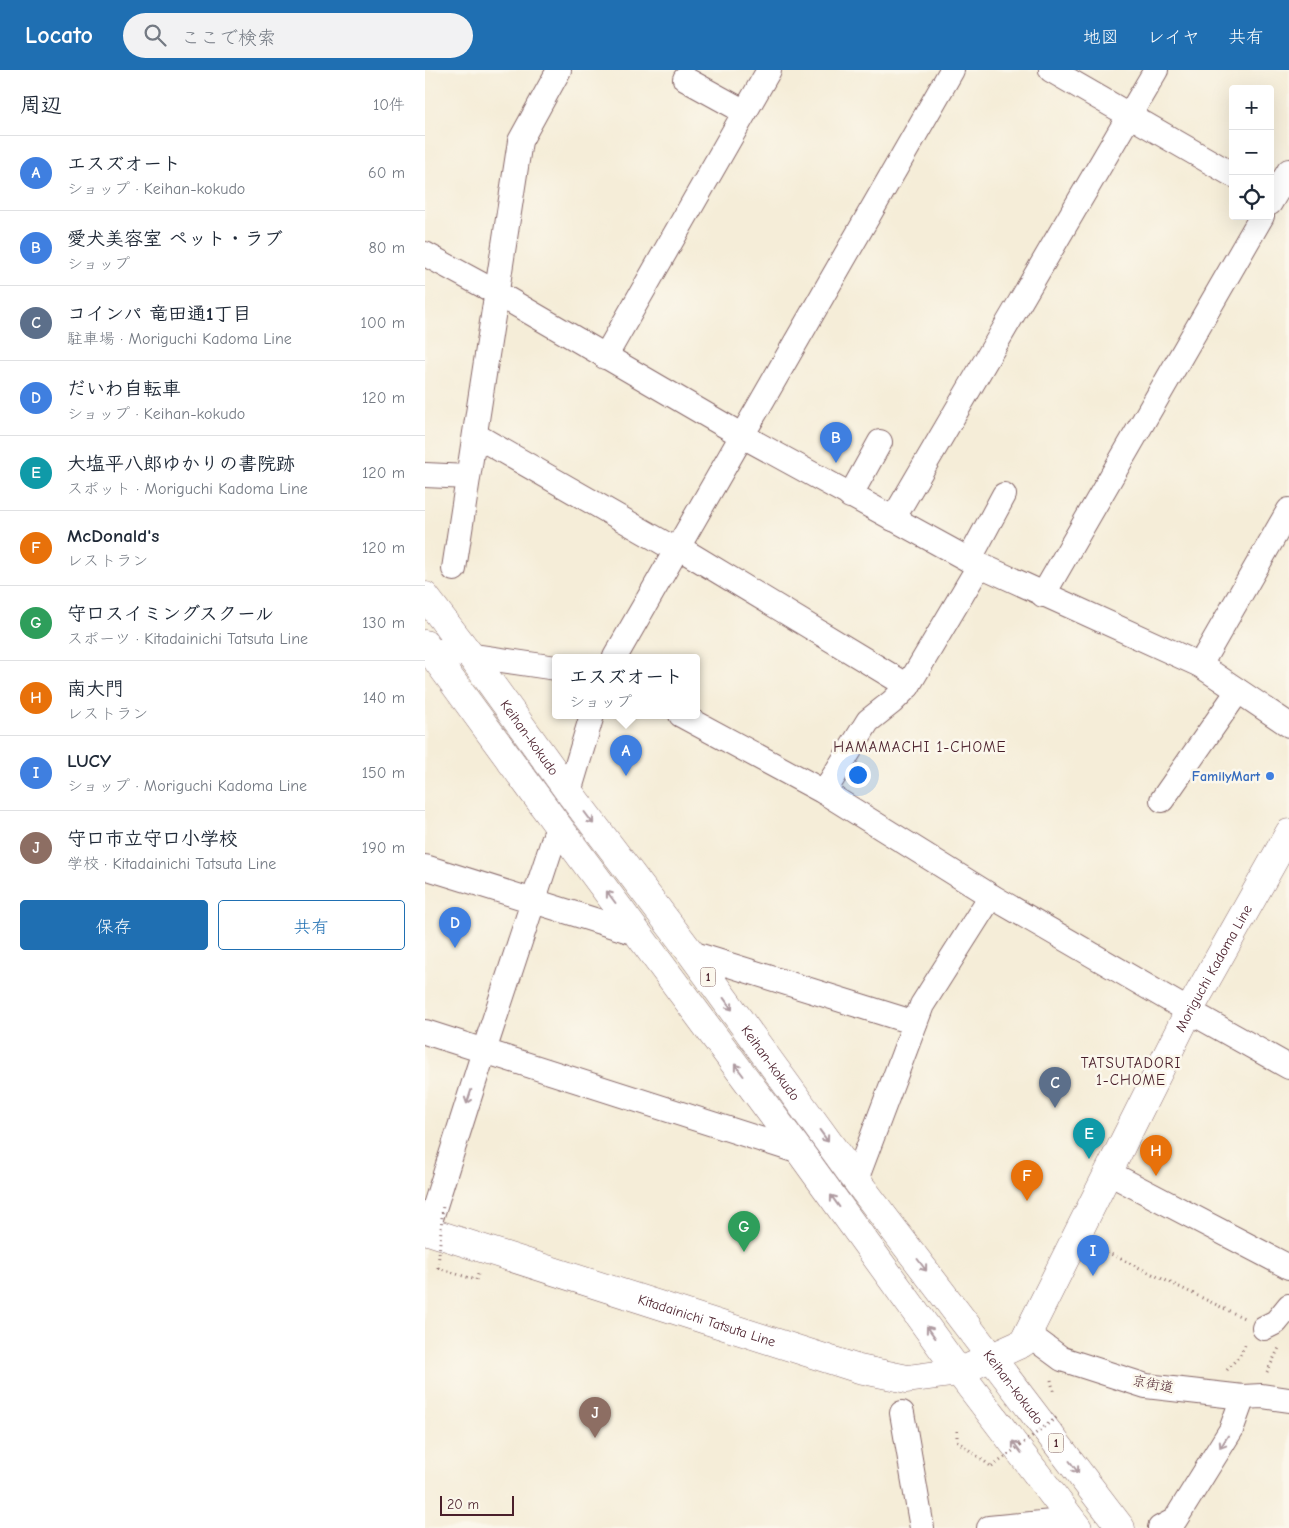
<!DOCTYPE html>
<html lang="ja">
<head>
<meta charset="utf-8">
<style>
  :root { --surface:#fff; --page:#f2f2f3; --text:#1f2937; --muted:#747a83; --line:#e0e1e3; --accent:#1f6fb2 }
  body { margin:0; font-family:"Comic Neue","Klee One",sans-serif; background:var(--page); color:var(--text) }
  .controls { position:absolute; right:15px; top:15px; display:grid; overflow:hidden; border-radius:5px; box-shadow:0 5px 20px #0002 }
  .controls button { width:45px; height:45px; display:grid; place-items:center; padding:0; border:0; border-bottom:1px solid var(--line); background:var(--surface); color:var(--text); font:25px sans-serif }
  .scale { position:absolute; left:15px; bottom:12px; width:74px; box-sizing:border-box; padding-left:5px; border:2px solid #4a1f2b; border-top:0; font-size:14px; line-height:18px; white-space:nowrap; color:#4a1f2b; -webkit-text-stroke:4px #fbf7ec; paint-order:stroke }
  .you { position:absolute; left:432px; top:704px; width:18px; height:18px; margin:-12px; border:4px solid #fff; border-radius:50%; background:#1a73e8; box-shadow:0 0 0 8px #1a73e833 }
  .badge { display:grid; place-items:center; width:32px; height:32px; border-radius:50%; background:var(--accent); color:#fff; font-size:16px; font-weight:700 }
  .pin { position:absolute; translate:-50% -41px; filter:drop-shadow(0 1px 2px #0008) }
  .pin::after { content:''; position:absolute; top:26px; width:18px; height:15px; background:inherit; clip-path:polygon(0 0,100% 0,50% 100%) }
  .popup { position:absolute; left:127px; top:584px; width:148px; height:65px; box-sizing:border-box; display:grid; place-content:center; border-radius:5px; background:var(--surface); filter:drop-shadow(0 1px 4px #0005); font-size:16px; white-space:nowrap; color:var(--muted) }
  .popup b { font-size:19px; color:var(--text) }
  .popup::after { content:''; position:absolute; left:50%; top:100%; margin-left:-10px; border:10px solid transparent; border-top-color:var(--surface) }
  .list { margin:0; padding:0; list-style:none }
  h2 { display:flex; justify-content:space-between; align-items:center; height:65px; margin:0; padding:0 20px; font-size:21px }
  h2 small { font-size:16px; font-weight:400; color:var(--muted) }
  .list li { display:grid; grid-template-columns:32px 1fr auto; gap:15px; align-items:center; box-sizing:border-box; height:75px; padding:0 20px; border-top:1px solid var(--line) }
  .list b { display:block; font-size:19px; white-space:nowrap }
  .list p { margin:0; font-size:16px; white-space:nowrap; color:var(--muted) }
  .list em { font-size:16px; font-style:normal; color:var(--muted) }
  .actions { display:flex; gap:10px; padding:15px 20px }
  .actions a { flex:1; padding:11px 0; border:1px solid var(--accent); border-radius:5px; text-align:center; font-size:18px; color:var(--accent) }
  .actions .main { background:var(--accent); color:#fff }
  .icon { flex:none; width:28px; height:28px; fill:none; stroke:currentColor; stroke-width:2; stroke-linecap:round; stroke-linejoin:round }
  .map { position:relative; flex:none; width:864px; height:1458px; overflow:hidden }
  header { display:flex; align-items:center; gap:30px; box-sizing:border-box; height:70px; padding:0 25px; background:var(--accent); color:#fff }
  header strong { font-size:24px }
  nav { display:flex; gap:28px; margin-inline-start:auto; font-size:18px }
  .search { width:350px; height:45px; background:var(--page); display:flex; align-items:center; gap:12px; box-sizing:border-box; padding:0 18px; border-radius:28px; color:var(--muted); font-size:19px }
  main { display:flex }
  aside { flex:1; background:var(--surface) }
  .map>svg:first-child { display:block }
</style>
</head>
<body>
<header>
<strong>Locato</strong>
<div class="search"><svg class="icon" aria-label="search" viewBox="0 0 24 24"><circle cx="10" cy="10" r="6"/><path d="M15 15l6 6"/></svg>ここで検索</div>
<nav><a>地図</a><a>レイヤ</a><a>共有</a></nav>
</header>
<main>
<aside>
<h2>周辺<small>10件</small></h2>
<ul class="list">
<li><span class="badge" style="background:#3f7fe0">A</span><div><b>エスズオート</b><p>ショップ · Keihan-kokudo</p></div><em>60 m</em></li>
<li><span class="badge" style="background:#3f7fe0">B</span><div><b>愛犬美容室 ペット・ラブ</b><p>ショップ</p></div><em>80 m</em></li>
<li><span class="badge" style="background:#5c6f8a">C</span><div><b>コインパ 竜田通1丁目</b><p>駐車場 · Moriguchi Kadoma Line</p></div><em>100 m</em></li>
<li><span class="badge" style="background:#3f7fe0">D</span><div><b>だいわ自転車</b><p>ショップ · Keihan-kokudo</p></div><em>120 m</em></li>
<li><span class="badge" style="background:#0f9aa8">E</span><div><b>大塩平八郎ゆかりの書院跡</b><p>スポット · Moriguchi Kadoma Line</p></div><em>120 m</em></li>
<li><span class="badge" style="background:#e8710a">F</span><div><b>McDonald's</b><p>レストラン</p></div><em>120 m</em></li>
<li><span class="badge" style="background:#2e9e5b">G</span><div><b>守口スイミングスクール</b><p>スポーツ · Kitadainichi Tatsuta Line</p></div><em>130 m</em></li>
<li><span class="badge" style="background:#e8710a">H</span><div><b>南大門</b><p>レストラン</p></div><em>140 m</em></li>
<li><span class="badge" style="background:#3f7fe0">I</span><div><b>LUCY</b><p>ショップ · Moriguchi Kadoma Line</p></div><em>150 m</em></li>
<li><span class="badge" style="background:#8d6e63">J</span><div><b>守口市立守口小学校</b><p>学校 · Kitadainichi Tatsuta Line</p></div><em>190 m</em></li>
</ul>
<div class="actions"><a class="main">保存</a><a>共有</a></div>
</aside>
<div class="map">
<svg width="864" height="1458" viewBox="0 0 864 1458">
  <rect width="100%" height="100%" fill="#fbf7ec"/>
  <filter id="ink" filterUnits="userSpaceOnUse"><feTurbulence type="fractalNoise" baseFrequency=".02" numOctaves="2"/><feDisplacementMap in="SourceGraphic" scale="10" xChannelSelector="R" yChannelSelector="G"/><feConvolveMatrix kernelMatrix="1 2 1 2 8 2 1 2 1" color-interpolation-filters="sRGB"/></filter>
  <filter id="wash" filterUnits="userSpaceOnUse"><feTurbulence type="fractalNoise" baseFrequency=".0096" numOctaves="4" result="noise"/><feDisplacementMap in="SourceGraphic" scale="20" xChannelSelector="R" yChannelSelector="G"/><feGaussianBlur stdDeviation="1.12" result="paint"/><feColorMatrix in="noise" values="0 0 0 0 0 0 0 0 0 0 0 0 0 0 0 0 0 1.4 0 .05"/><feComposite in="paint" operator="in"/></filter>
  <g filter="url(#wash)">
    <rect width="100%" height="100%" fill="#f5edd8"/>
  </g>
  <g filter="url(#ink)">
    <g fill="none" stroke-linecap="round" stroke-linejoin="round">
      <defs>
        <g id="minor">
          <path d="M626,0L808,105"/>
          <path d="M260,9L320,42"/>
          <path d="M845,133L864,101"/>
          <path d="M0,184L72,223L316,365L544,490L775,595L864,655"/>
          <path d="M180,287L344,0"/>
          <path d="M50,365L251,480"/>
          <path d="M0,405L43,407"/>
          <path d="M425,426L455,372"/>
          <path d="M468,449L731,0"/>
          <path d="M253,477L483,616"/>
          <path d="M544,490L579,425"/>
          <path d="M29,499L95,71L134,0"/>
          <path d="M618,525L837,146"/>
          <path d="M0,579L131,598"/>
          <path d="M190,587L527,0"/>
          <path d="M775,595L864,440"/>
          <path d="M256,645L399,722L566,826L764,941L864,997"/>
          <path d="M144,722L167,645"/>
          <path d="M399,722L443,651L467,632L483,616L554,496"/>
          <path d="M737,730L813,621"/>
          <path d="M0,797L214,864"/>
          <path d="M266,883L490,953"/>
          <path d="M0,962L375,1082"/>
          <path d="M684,1103L864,1197"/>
          <path d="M431,1110L497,935L566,826"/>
          <path d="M2,1161L59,981L133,756"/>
          <path d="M839,1258L851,1252L864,1236"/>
          <path d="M603,1264L637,1289L721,1316L818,1327L837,1326L864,1330"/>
          <path d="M477,1343L497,1458"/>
          <path d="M564,1458L647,1450"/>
          <path d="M735,1458L750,1450L806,1360L818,1327"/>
        </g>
        <g id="major">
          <path id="s1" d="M0,1160L434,1299L482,1309L534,1302L598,1273L764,941L864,763"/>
        </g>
        <g id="highway">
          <path id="s2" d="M0,526L46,586L144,722L266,883L431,1110L696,1458"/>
          <path d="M0,574L133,756L375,1082L534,1302L653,1458"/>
        </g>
      </defs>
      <!-- minor casing -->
      <use href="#minor" stroke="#866768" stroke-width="26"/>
      <!-- major casing -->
      <use href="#major" stroke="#866768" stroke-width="29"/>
      <!-- highway casing -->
      <use href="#highway" stroke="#866768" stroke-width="29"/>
      <!-- path -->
      <g stroke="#866768" stroke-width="3" stroke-dasharray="1 4" stroke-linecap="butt">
        <path d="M673,1178L819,1248"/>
        <path d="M13,1198L51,1210L53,1204"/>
        <path d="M802,1300L815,1285L821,1273"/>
        <path d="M842,1302L854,1278"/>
        <path d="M626,1310L629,1324"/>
        <path d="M532,1361V1371L567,1397"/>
      </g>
      <!-- minor -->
      <use href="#minor" stroke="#fff" stroke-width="24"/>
      <!-- major -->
      <use href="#major" stroke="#fff" stroke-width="28"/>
      <!-- highway -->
      <use href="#highway" stroke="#fff" stroke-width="28"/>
      <!-- path-bridge -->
      <g stroke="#866768" stroke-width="3" stroke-dasharray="1 4" stroke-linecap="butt">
        <path d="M13,1198L18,1134"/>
        <path d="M567,1397L632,1347"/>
      </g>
    </g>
    <!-- one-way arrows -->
    <defs><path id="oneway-shaft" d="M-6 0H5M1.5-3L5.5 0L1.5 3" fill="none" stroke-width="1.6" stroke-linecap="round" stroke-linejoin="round" transform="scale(1.25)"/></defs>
    <g stroke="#ae9aa0">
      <use href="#oneway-shaft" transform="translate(164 748) rotate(53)"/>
      <use href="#oneway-shaft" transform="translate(186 827) rotate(-127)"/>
      <use href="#oneway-shaft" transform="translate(303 934) rotate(54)"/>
      <use href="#oneway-shaft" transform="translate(314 1000) rotate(-127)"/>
      <use href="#oneway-shaft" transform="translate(44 1027) rotate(108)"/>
      <use href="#oneway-shaft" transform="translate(399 1066) rotate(54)"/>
      <use href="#oneway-shaft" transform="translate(410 1131) rotate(-126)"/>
      <use href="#oneway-shaft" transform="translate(497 1195) rotate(53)"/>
      <use href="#oneway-shaft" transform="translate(506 1262) rotate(-126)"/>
      <use href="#oneway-shaft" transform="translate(799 1372) rotate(122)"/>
      <use href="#oneway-shaft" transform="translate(592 1377) rotate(-127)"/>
      <use href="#oneway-shaft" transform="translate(649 1397) rotate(53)"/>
    </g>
  </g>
  <!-- markers -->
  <circle fill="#3f7fe0" stroke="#fbf7ec" stroke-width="2" cx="845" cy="706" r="5"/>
  <g text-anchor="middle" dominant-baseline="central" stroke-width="5" stroke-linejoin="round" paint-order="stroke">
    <!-- shield labels -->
    <g fill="#fbf7ec" stroke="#7f6065" stroke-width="1">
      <rect x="275.5" y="897.5" width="15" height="19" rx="4"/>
      <rect x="623.5" y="1363.5" width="15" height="19" rx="4"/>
    </g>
    <g font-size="12" font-weight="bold" fill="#4a1f2b">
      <text x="283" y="907">1</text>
      <text x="631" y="1373">1</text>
    </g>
    <!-- street labels -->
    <g font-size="14" fill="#4a1f2b" stroke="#fbf7ec">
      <text stroke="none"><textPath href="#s2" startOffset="176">Keihan-kokudo</textPath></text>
      <text stroke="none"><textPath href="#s1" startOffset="1048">Moriguchi Kadoma Line</textPath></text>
      <text stroke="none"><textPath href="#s2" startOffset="581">Keihan-kokudo</textPath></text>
      <text stroke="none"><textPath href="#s1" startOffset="296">Kitadainichi Tatsuta Line</textPath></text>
      <text transform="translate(728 1314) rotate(11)">京街道</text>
      <text stroke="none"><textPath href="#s2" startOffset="986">Keihan-kokudo</textPath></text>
    </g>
    <!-- shop labels -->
    <g font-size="14" font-weight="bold" fill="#366cbe" stroke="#fbf7ec" text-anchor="end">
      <text x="835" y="706">FamilyMart</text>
    </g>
    <!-- neighbourhood labels -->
    <g font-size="15" letter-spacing="1" fill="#4a1f2b" stroke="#fbf7ec">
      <text x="495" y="677">HAMAMACHI 1-CHOME</text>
      <text x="706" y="993">TATSUTADORI<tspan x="706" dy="17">1-CHOME</tspan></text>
    </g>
  </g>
</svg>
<div class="controls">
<button>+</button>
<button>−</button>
<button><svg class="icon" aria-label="locate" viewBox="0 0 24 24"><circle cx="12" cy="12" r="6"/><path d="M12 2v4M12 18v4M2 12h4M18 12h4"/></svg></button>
</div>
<div class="scale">20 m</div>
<div class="you"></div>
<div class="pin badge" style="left:201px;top:706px;background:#3f7fe0">A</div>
<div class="popup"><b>エスズオート</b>ショップ</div>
<div class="pin badge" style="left:411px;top:393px;background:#3f7fe0">B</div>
<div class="pin badge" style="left:630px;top:1038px;background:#5c6f8a">C</div>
<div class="pin badge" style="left:30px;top:878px;background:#3f7fe0">D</div>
<div class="pin badge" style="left:664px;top:1089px;background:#0f9aa8">E</div>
<div class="pin badge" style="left:602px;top:1131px;background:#e8710a">F</div>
<div class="pin badge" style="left:319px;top:1182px;background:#2e9e5b">G</div>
<div class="pin badge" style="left:731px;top:1106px;background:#e8710a">H</div>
<div class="pin badge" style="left:668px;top:1206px;background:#3f7fe0">I</div>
<div class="pin badge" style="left:170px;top:1368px;background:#8d6e63">J</div>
</div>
</main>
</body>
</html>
